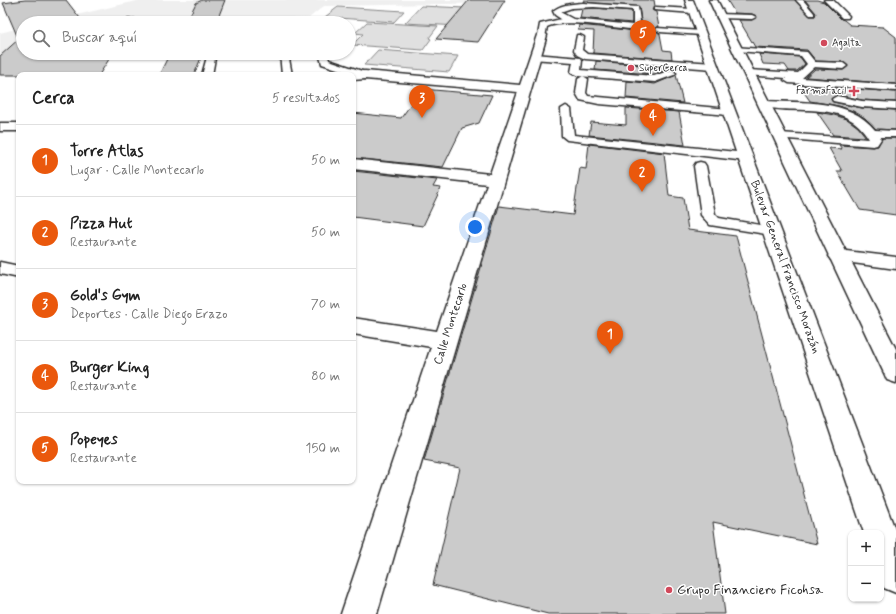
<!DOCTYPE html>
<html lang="es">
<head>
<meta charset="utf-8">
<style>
  :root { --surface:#fff; --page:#f2f2f2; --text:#222; --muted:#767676; --line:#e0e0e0; --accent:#ea580c }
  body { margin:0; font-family:Mynerve,sans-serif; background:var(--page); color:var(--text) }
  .controls { position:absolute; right:12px; bottom:12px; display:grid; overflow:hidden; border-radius:8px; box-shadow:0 1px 3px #0004 }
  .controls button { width:36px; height:36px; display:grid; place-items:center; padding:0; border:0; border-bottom:1px solid var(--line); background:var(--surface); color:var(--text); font:20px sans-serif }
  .you { position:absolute; left:475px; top:227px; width:14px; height:14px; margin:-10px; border:3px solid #fff; border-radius:50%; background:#1a73e8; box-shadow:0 0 0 6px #1a73e833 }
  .badge { display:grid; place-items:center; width:26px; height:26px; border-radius:50%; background:var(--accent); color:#fff; font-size:13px; font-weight:700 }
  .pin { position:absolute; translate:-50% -33px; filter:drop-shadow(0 1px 2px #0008) }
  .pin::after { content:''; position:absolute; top:21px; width:14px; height:12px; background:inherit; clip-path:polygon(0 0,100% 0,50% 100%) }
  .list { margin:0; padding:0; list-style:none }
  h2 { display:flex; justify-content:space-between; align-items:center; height:52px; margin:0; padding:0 16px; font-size:17px }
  h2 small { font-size:13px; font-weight:400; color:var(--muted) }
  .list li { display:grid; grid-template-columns:26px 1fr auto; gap:12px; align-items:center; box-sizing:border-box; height:72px; padding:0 16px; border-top:1px solid var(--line) }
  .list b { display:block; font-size:15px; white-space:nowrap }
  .list p { margin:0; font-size:13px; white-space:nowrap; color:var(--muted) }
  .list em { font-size:13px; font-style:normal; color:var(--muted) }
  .icon { flex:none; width:22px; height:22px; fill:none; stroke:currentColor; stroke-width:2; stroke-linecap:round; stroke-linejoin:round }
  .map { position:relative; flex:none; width:896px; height:614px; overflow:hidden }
  .search { position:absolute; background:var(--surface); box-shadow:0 1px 3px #0004; left:16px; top:16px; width:340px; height:44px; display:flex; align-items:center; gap:10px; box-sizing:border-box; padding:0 14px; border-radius:22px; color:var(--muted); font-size:15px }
  .panel { position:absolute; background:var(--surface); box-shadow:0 1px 3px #0004; left:16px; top:72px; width:340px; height:412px; border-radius:8px }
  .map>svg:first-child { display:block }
</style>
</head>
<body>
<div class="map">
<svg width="896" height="614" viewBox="0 0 896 614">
  <rect width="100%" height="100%" fill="#fff"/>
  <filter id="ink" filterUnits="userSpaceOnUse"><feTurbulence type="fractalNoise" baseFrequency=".025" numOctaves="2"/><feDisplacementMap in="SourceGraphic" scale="8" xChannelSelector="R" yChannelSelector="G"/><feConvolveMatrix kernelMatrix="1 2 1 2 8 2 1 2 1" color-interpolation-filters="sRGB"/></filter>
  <g filter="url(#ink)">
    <!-- built -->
    <g fill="#efefef">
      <path d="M141,0H504L503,3L324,6L309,18L167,23H42Z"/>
      <path d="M23,27V53L0,58V33Z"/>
    </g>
    <!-- green -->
    <g fill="#e0e0e0" stroke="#868686">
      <path d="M421,6L487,9L477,27L405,23Z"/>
      <path d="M338,7L404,11L394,22L325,17Z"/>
      <path d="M367,22L438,26L429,38L431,39L423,50L352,45L363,34L355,33Z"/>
      <path d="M378,50L458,56L449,72L364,65Z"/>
    </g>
    <!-- building -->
    <g fill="#cbcbcb" stroke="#2b2b2b">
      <path d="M25,0H66L83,22L135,18L132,23H23V53H113L99,75H0V56L21,37L18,38L3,3Z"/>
      <path d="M202,0H225L218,18L215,19L213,23H186L196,3Z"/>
      <path d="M469,0H505L478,42L436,39Z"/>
      <path d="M584,0H654L655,6L652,10L656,12L659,27H656L655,30L660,34L663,50L671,51L672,59L593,53L594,31L578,30L579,25L638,31L642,28L639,7L583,2Z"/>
      <path d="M727,0H795L810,16H815L816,13L805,0H817L824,2L841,19L844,20L850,25L883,27L896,37V84L806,77L815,69L843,70L848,66L843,62L816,61L807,50L755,47L739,20H752L757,16L752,14L735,13Z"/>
      <path d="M594,8L632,11V23L580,18L582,9Z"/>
      <path d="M170,53H203L194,75H159Z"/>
      <path d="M759,54L800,57L805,64L797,71H789L785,65L763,64Z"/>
      <path d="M596,61L675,68V71L670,69L654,74L595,70Z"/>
      <path d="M676,75L683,103L626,98L627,81L655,84Z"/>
      <path d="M799,85L896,92V102L862,100L837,95L831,99L833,102L862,108L896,110V130L876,129L865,118L853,111L839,106L810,101Z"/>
      <path d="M422,89L492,95L479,123L462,128L443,167L353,158V113L401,118Z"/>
      <path d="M626,108L679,112L685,145L589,135L591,122L626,125Z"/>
      <path d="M817,112L834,115L847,119L858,127L866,137L833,135Z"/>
      <path d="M882,138H896V215L860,210L837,171H842L829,148L842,149L839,145L873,147L878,146Z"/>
      <path d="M589,144L664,153L669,196L683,198L688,230L736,236L817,544L713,522L725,614H548L433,585L460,468L424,461L499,206L573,215L580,168L586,169Z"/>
      <path d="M353,171L437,180L433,187L441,188L423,226L353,217Z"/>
    </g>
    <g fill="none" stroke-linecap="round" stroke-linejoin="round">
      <defs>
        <g id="service">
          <path d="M796,0H803L814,13V15H810Z"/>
          <path d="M824,0H833L849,16L848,18H842Z"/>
          <path d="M583,3L638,7L641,28L637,30C615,28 565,18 547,27L545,37H539L538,35L540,24L561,19L555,15L553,11C561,4 572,4 583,3ZM594,7L633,10V25L573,19L560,12L572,8Z"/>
          <path d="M656,7L693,9L696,11L693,13L654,10V8Z"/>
          <path d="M717,14L752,15L756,17L752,19L720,18H717Z"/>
          <path d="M216,20H222L223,22L214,23Z"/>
          <path d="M657,28L701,31L705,33L701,35L660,32L656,30Z"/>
          <path d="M577,35H580L584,37L582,50L587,54L713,63L717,66L713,69L585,59L577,55L574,50Z"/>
          <path d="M734,47L807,52L815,62L843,63L847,66L843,69L814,67L802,78L896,85V91L789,83L784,80L786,78L746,75L744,73L749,70L798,73L807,64L801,56L737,51H734L733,49Z"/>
          <path d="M208,53H216L212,75H202Z"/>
          <path d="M280,53H288L292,75H282Z"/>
          <path d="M319,53H327L329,60L368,73L370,75L365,78L322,64Z"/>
          <path d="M535,54L581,58L582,60L581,70L654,76L671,70L676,73L674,75L655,82L578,76L571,72L573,62L532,59L531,57L532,55Z"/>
          <path d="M583,76L588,79L586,93L588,96L729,109L734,112L729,115L599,104L580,100L576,93L578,79Z"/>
          <path d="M837,96L862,101L896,103V109L862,107L833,101L832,99Z"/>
          <path d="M764,101C800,103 850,98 875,130L896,131V137H879L881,139L877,145L873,146L776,138L774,136L780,133L869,139C846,98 798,116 760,106L759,104L760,102Z"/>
          <path d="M566,106L571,109L574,135L746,153L750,154L752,157L750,160L746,161L567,140L562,136L561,109Z"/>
          <path d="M700,162L704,163L706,166L715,214L719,218L777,228L779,231L777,234L772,235L710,225L701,215L694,166L696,163Z"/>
        </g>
        <g id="minor">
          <path d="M542,32L547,35L377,614H341L431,347L353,334V318L437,331L487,184L353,169V159L490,174L518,92L365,79L353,80V75H348L353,72L365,71L520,85L537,35Z"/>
          <rect x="0" y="123" width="19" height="8"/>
          <path d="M838,250L896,257V269L831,260L828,256L831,252Z"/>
          <path d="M0,262L19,266V278L0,274Z"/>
        </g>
        <g id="secondary">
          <path d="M685,0H693L896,532V593L884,588L881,581V533H864Z"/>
          <path d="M709,0H717L896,349V383L887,380L884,373Z"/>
        </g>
      </defs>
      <!-- service casing -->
      <use href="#service" stroke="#2b2b2b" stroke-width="3"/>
      <!-- minor casing -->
      <use href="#minor" stroke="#2b2b2b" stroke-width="3"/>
      <!-- secondary casing -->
      <use href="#secondary" stroke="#2b2b2b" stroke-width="3"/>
      <!-- service -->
      <use href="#service" fill="#fff" fill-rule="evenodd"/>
      <!-- minor -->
      <use href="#minor" fill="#fff" fill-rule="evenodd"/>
      <!-- secondary -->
      <use href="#secondary" fill="#fff" fill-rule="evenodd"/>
    </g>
  </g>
  <!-- markers -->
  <g fill="#d1495b" stroke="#fff" stroke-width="1.5">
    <circle cx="824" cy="43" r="4"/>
    <circle cx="631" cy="68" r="4"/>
    <path d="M852 85h4v4h4v4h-4v4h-4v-4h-4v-4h4z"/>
    <circle cx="669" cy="590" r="4"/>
  </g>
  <g text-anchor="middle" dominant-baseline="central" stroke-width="3" stroke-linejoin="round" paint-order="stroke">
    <!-- far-poi labels -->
    <g font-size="10" fill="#2b2b2b" stroke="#fff" text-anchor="start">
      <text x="832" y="43">Agalta</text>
      <text x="639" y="68">SuperCerca</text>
      <text x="846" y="91" text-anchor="end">FarmaFacil</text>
    </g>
    <!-- street labels -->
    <g font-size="12" fill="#2b2b2b" stroke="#fff">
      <text transform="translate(785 267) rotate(70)">Bulevar General Francisco Morazán</text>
      <text transform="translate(451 324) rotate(-72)">Calle Montecarlo</text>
    </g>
    <!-- near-poi labels -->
    <g font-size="14" fill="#2b2b2b" stroke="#fff" text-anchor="start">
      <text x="677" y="590">Grupo Financiero Ficohsa</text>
    </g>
  </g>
</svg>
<div class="controls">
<button>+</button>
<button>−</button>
</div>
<div class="you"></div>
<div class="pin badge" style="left:610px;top:354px">1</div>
<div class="pin badge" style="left:642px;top:192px">2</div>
<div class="pin badge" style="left:422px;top:118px">3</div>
<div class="pin badge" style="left:653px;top:136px">4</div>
<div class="pin badge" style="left:643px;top:53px">5</div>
<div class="search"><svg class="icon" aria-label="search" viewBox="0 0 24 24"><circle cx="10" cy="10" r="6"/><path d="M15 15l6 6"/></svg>Buscar aquí</div>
<section class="panel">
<h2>Cerca<small>5 resultados</small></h2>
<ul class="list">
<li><span class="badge">1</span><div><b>Torre Atlas</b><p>Lugar · Calle Montecarlo</p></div><em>50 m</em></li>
<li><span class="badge">2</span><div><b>Pizza Hut</b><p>Restaurante</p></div><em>50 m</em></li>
<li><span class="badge">3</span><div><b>Gold's Gym</b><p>Deportes · Calle Diego Erazo</p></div><em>70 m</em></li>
<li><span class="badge">4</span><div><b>Burger King</b><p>Restaurante</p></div><em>80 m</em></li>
<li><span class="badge">5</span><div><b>Popeyes</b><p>Restaurante</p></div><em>150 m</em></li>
</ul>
</section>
</div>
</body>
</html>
